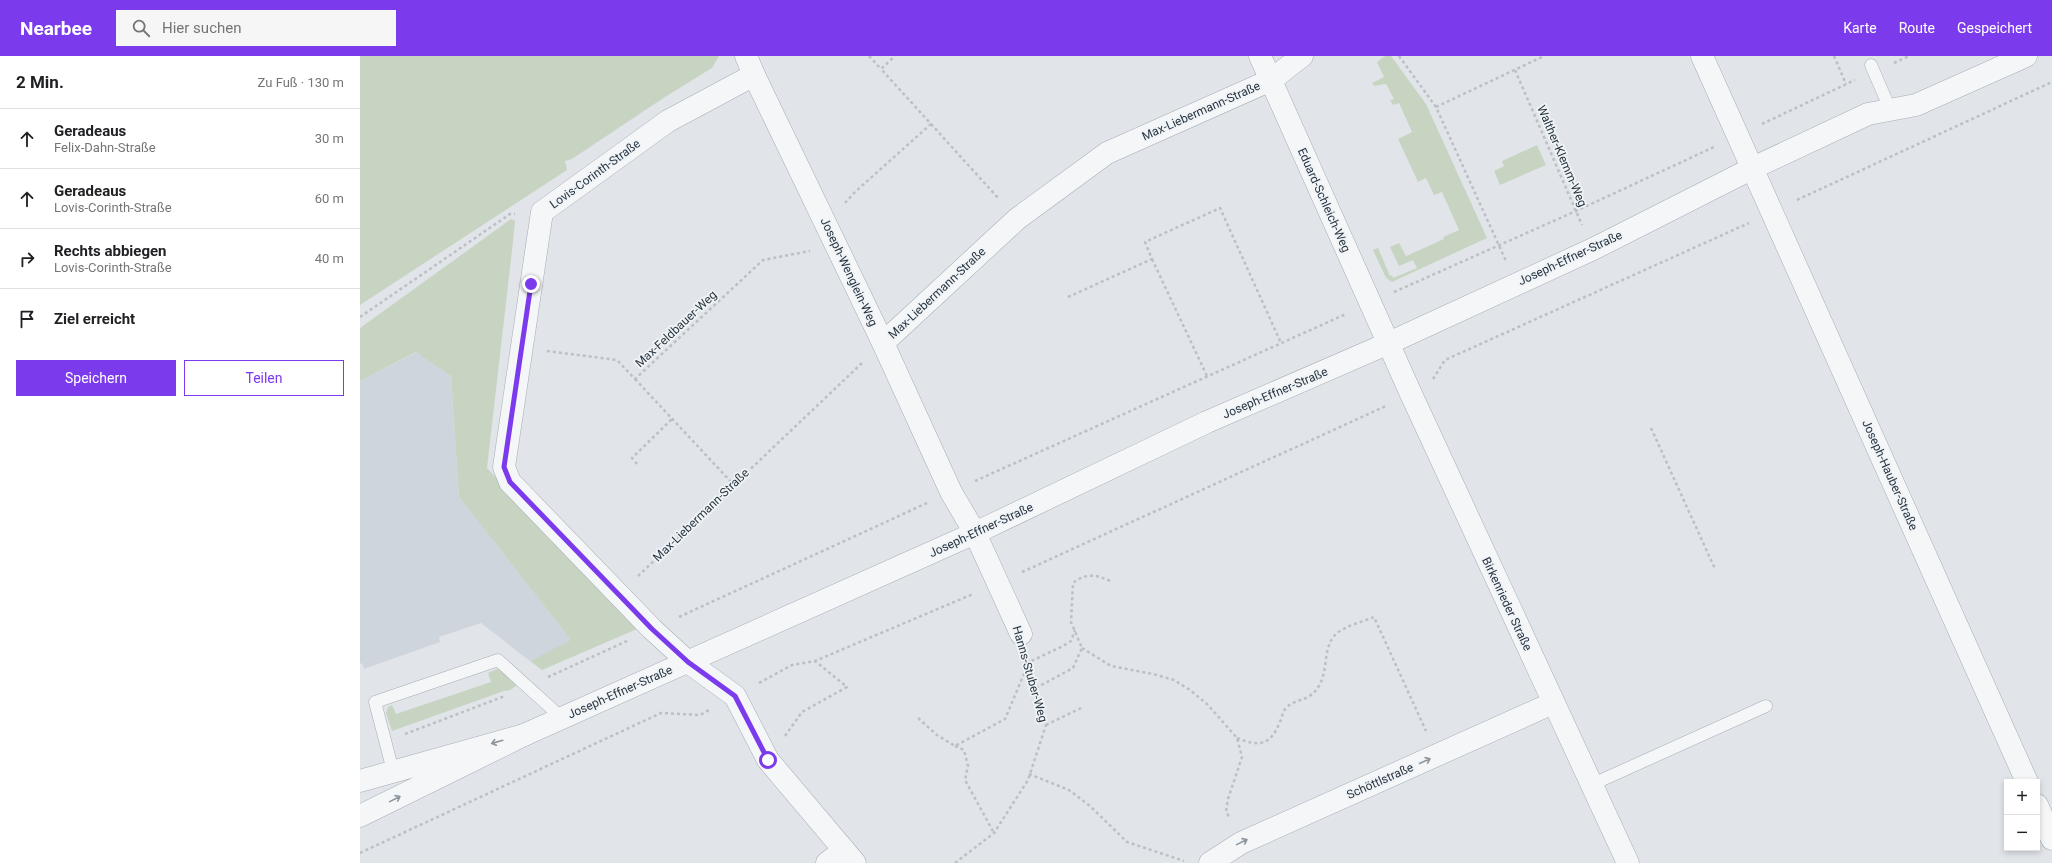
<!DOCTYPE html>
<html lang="de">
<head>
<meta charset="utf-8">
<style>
  :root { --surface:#fff; --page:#f6f6f6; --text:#202124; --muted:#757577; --line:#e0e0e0; --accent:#7c3aed }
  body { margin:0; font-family:Roboto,sans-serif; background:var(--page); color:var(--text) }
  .controls { position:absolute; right:12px; bottom:12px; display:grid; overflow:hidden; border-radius:0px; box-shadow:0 2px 6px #0003 }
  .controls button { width:36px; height:36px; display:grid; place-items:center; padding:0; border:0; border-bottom:1px solid var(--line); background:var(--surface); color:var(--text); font:20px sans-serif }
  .stop { position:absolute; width:12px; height:12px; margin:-9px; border:3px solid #7c3aed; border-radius:50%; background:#fff }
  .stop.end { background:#7c3aed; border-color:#fff; box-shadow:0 1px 4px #0008 }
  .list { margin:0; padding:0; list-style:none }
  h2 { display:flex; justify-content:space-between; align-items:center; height:52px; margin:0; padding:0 16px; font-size:17px }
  h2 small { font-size:13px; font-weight:400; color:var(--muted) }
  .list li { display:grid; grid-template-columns:26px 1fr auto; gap:12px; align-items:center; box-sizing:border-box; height:60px; padding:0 16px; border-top:1px solid var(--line) }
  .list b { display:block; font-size:15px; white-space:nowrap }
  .list p { margin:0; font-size:13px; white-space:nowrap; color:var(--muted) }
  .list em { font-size:13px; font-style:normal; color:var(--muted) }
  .actions { display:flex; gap:8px; padding:12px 16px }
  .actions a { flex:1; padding:9px 0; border:1px solid var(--accent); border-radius:0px; text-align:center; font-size:14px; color:var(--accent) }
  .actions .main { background:var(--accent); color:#fff }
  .icon { flex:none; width:22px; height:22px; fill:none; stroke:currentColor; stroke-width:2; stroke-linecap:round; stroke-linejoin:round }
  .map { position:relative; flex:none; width:1692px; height:807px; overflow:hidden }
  header { display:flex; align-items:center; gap:24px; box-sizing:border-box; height:56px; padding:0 20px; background:var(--accent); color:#fff }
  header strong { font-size:19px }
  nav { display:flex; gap:22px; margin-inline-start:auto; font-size:14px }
  .search { width:280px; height:36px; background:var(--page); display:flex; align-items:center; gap:10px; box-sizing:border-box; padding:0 14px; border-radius:0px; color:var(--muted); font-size:15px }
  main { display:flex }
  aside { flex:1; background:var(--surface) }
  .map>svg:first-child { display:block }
</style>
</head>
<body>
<header>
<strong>Nearbee</strong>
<div class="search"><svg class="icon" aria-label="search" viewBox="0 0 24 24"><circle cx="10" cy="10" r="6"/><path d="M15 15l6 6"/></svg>Hier suchen</div>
<nav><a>Karte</a><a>Route</a><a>Gespeichert</a></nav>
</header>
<main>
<aside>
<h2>2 Min.<small>Zu Fuß · 130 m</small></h2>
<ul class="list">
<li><svg class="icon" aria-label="ahead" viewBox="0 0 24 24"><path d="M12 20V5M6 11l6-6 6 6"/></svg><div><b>Geradeaus</b><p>Felix-Dahn-Straße</p></div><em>30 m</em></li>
<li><svg class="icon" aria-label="ahead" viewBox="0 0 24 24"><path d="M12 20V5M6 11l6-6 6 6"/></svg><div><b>Geradeaus</b><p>Lovis-Corinth-Straße</p></div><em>60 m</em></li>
<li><svg class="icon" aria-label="right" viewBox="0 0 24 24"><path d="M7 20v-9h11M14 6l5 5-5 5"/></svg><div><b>Rechts abbiegen</b><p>Lovis-Corinth-Straße</p></div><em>40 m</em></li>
<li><svg class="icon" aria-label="arrive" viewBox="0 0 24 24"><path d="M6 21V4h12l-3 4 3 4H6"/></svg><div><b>Ziel erreicht</b></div></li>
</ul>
<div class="actions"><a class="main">Speichern</a><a>Teilen</a></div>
</aside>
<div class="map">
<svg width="1692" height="807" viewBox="0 0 1692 807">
  <rect width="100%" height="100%" fill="#e1e5ea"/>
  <!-- built -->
  <path fill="#cfd5dc" d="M57,296L91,320L99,441L212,585L170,605L121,567L79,581L80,586L4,613L2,607L0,608V325Z"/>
  <!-- green -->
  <g fill="#c8d4c2">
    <path d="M0,0H359L352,12L305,41L212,103L205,105L207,114L0,249Z"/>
    <path d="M1025,0H1031L1066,48L1127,182L1032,226L1026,222L1013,194L1018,192L1030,220L1032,219L1033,222L1057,212L1053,204L1039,210L1030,191L1039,187L1046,200L1084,183L1083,181L1099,174L1082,136L1074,139L1066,122L1058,126L1038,83L1052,76L1039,47L1033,49L1030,44L1034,43L1026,28L1014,30L1012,27L1024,21L1017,6Z"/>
    <path d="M1177,89L1186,109L1140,129L1134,115L1144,110L1142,105Z"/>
    <path d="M151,163L155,165L153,186L127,412L277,573L182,614L170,605L211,584L99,441L91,320L56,296L0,325V272Z"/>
    <path d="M137,613H142L159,628L150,634L144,635L32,675L26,657L28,651L32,649L36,658L131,626L128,617Z"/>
  </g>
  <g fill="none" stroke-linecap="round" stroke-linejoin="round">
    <defs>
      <g id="lane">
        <path d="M1511,9L1530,53"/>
        <path d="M33,715L15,646L138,604L202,662"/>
        <path d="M1233,728L1406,650"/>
      </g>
      <g id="street">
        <path d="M386,0L394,19L308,65L182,156L144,411L150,426L292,573L328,606L375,640L408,704L495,807"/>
        <path d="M900,0L1051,338L1268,807"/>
        <path d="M1342,0L1667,726"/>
        <path d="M394,19L523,287L591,436L615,477L661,578"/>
        <path d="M523,287L657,163L747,97L911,24L942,0"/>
        <path d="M164,679L615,477L847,366L1029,287L1233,193L1393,112L1508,58L1556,49L1666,0"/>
        <path d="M0,725L164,679L0,760"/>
        <path d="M1677,749L1692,783"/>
        <path d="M467,807L484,794"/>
        <path d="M850,807L881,787L1193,647"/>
      </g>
    </defs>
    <!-- lane casing -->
    <use href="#lane" stroke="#a6adb4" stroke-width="13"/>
    <!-- street casing -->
    <use href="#street" stroke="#a6adb4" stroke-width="23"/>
    <!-- path -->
    <g stroke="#bbc0c5" stroke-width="2.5" stroke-dasharray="3 3" stroke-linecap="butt">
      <path d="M509,0L521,13"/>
      <path d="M1039,0L1076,51L1146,205"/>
      <path d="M1474,0L1486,28"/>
      <path d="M1534,7L1549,0"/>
      <path d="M1155,14L1222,169"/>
      <path d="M1076,51L1184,0"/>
      <path d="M571,68L639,143"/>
      <path d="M1402,68L1495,24"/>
      <path d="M1437,144L1692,26"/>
      <path d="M485,147L495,136L571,68L521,13L535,0"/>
      <path d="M792,203L847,320"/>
      <path d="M1034,236L1216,155L1354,91"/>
      <path d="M708,241L792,203L785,186L860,152L921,287"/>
      <path d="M0,261L150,158H155"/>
      <path d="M187,295L257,304L275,323L403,204L450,195"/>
      <path d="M275,323L373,428"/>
      <path d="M1073,323L1085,304L1389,167"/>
      <path d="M1291,372L1355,513"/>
      <path d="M277,408L272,402L312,363"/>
      <path d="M615,425L986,258"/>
      <path d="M662,516L1026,350"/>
      <path d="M278,520L502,307"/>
      <path d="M319,561L567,447"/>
      <path d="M722,592L751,610L793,618L814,624L830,634L847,648L877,682L882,701L868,743L866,755L870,763"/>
      <path d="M188,621L267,585"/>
      <path d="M399,627L432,609L455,605L613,538"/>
      <path d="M676,632L713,612L722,592L711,566L713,527C727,516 738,519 752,526"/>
      <path d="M558,662L577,679L595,690L645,663L669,606L703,590L711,585L715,574"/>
      <path d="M686,669L721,652"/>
      <path d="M45,678L145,640"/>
      <path d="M425,680L442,656L487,631L455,605"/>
      <path d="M877,682C899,691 910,690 920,666C922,661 923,655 926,652C937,641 950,647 960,628C968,613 963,592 975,579C984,570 1002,566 1014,561L1066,675"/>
      <path d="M595,690L604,694L608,710L605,724L634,777"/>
      <path d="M669,718L709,734L730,750L767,786L824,805"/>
      <path d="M0,797L301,657L340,659L349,654"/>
      <path d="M595,807L634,777L668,724L686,669L668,604"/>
    </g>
    <!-- lane -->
    <use href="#lane" stroke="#f4f6f8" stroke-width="12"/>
    <!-- street -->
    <use href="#street" stroke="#f4f6f8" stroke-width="22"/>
  </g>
  <!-- one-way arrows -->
  <defs><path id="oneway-shaft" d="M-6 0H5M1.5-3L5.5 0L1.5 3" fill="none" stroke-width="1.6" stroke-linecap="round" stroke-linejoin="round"/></defs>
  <g stroke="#8e969d">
    <use href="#oneway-shaft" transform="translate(137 686) rotate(164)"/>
    <use href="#oneway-shaft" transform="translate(1065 705) rotate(-24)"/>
    <use href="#oneway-shaft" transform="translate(35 743) rotate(-26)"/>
    <use href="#oneway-shaft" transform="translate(882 786) rotate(-26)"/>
  </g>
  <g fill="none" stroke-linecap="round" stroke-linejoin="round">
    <!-- route -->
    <path stroke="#7c3aed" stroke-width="5" d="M171,228L144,411L150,426L292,573L328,606L375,640L408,704"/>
  </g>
  <g text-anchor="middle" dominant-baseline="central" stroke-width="3.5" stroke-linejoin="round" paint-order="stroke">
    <!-- street labels -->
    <g font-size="12" fill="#293542" stroke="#f0f4f7">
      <text transform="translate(841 55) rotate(-24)">Max-Liebermann-Straße</text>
      <text transform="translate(1202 100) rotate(67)">Walther-Klemm-Weg</text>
      <text transform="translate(235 118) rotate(-36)">Lovis-Corinth-Straße</text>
      <text transform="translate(964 144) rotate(66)">Eduard-Schleich-Weg</text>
      <text transform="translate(1210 202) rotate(-25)">Joseph-Effner-Straße</text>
      <text transform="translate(489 216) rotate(65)">Joseph-Wenglein-Weg</text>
      <text transform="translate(577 237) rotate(-43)">Max-Liebermann-Straße</text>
      <text transform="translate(316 273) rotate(-43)">Max-Feldbauer-Weg</text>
      <text transform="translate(915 337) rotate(-23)">Joseph-Effner-Straße</text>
      <text transform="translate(1530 419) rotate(66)">Joseph-Hauber-Straße</text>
      <text transform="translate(341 459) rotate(-44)">Max-Liebermann-Straße</text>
      <text transform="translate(621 474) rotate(-25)">Joseph-Effner-Straße</text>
      <text transform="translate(1147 548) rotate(65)">Birkenrieder Straße</text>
      <text transform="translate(670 618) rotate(74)">Hanns-Stuber-Weg</text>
      <text transform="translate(260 636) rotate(-24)">Joseph-Effner-Straße</text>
      <text transform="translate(1020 725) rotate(-24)">Schöttlstraße</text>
    </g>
  </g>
</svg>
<div class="controls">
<button>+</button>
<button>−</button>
</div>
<div class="stop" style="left:408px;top:704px"></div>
<div class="stop end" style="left:171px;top:228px"></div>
</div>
</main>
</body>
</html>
